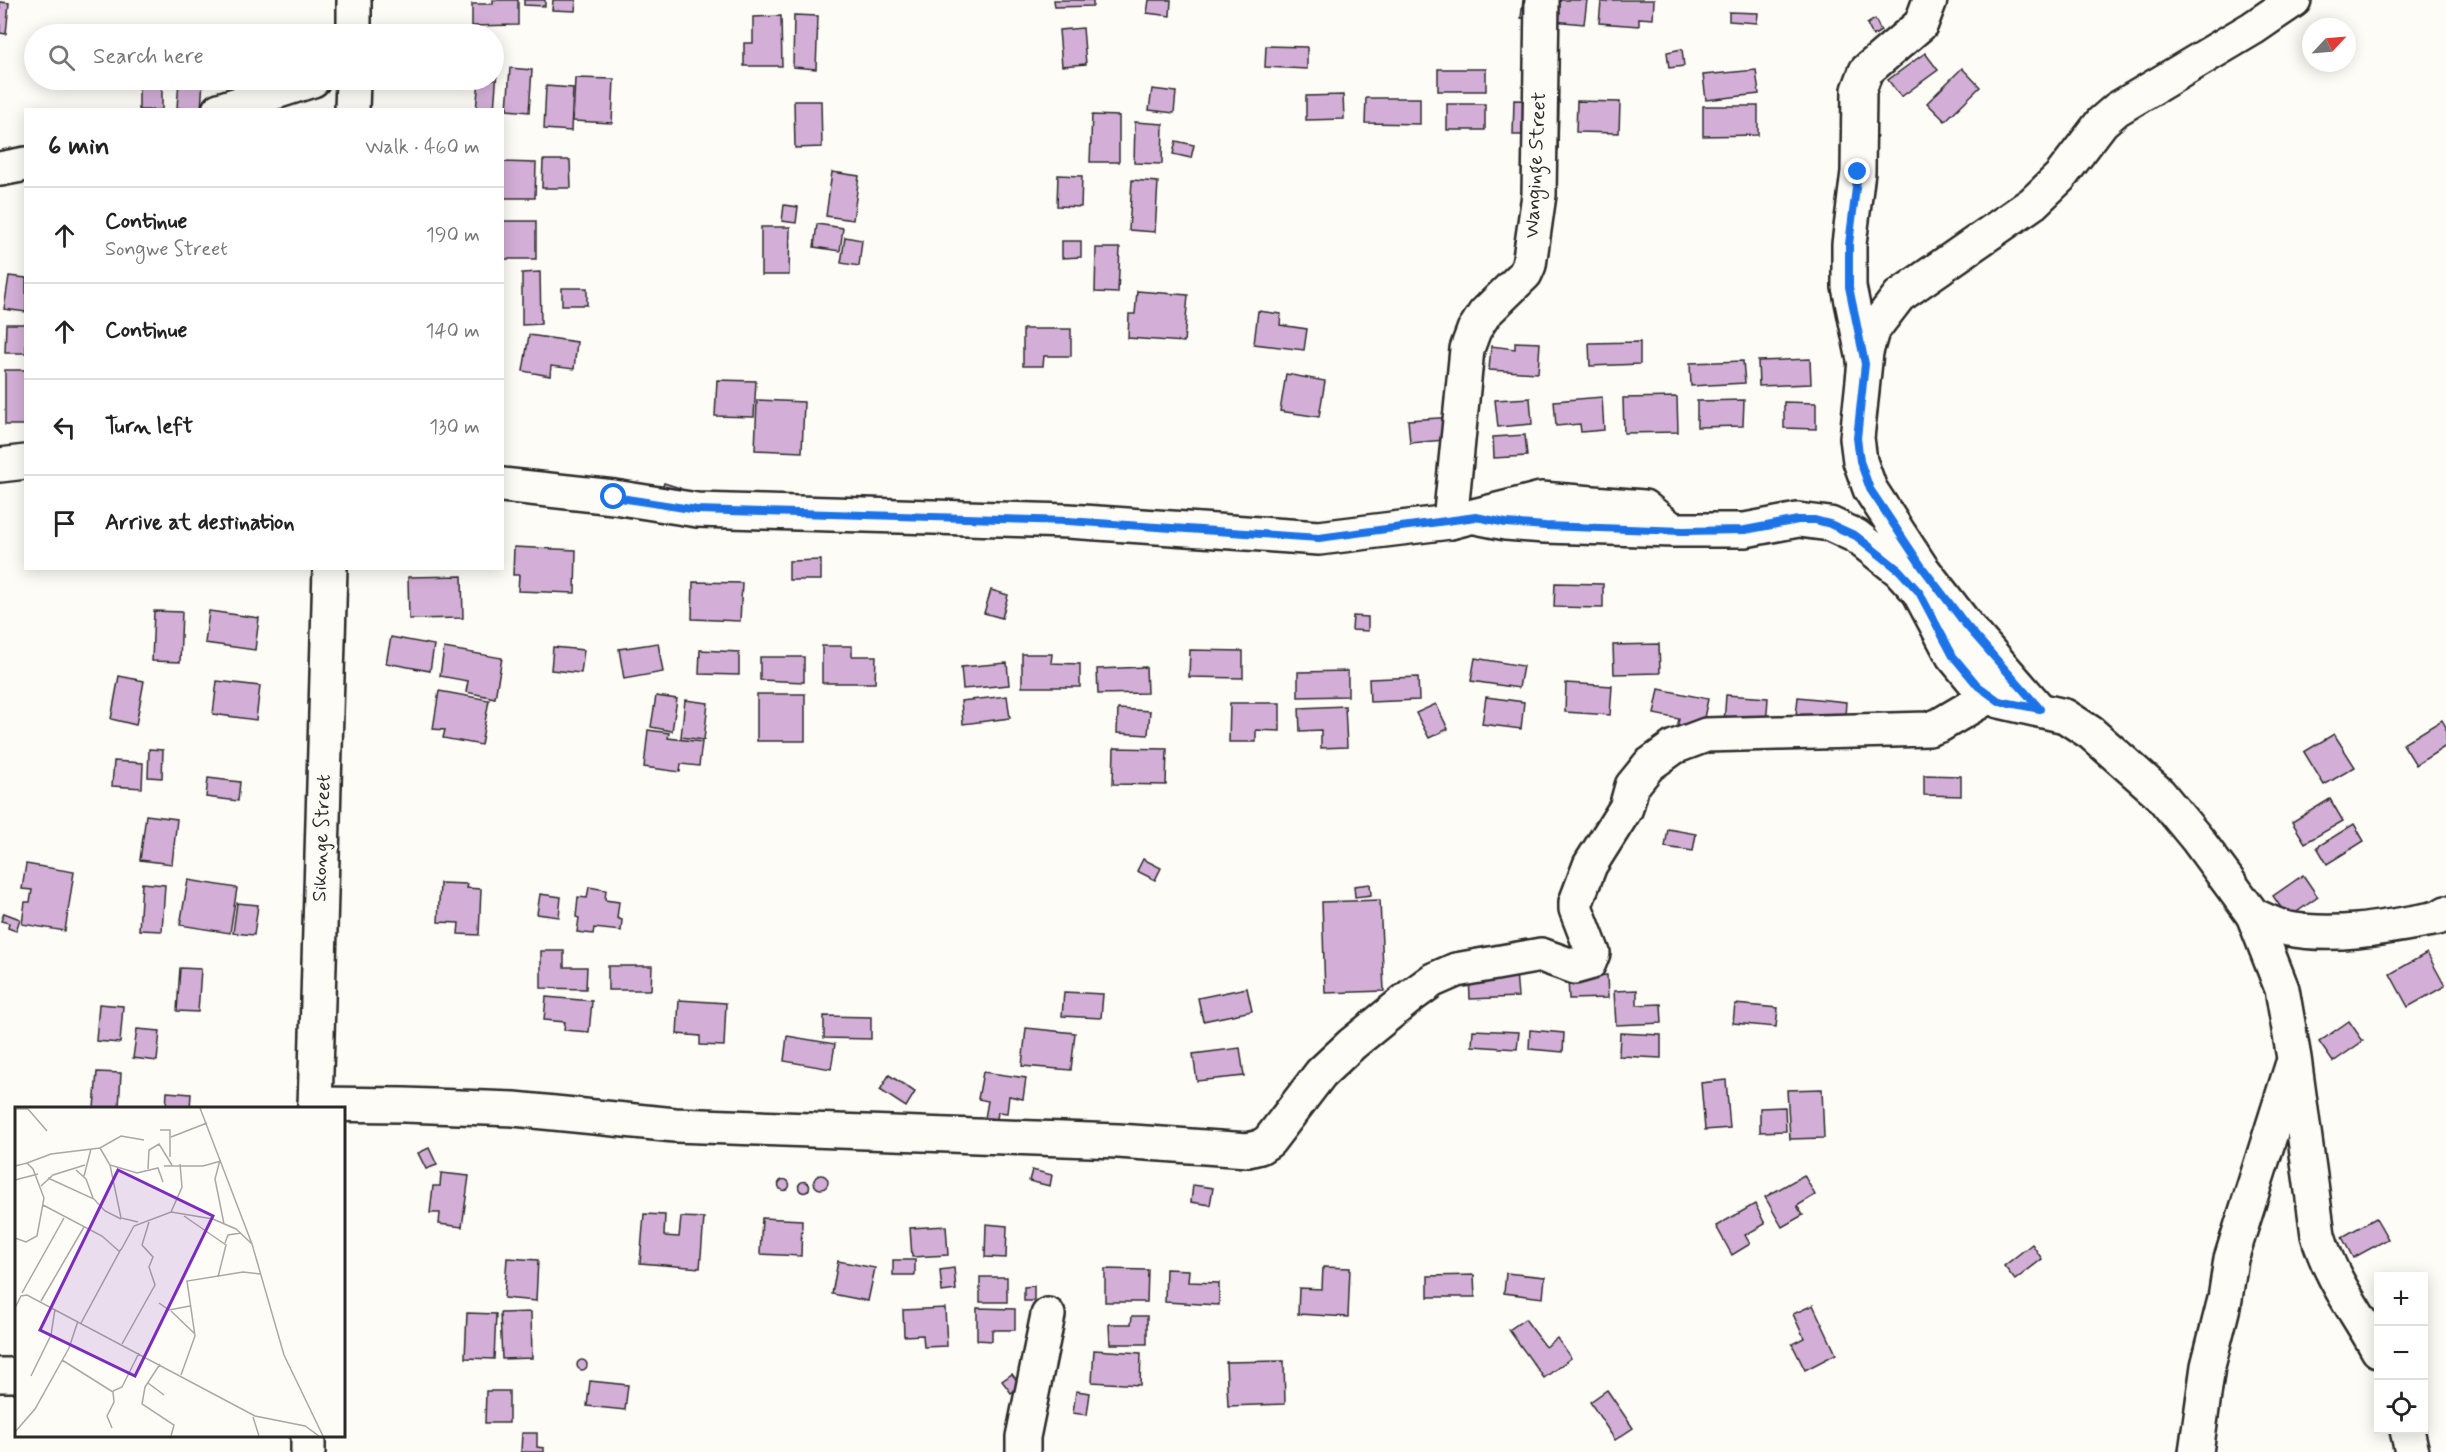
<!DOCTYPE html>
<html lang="en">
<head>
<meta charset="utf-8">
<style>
  :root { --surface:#fff; --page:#f6f6f6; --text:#222; --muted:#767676; --line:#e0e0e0 }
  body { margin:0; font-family:Mynerve,sans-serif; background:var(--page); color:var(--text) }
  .controls { position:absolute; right:18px; bottom:18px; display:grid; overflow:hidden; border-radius:0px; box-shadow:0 3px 15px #0003 }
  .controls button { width:54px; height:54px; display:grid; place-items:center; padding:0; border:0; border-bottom:2px solid var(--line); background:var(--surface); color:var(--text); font:30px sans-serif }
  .compass { position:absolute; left:2302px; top:18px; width:54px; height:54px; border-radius:50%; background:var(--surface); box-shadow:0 3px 15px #0003; rotate:64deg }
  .stop { position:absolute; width:18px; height:18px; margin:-14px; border:4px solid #1a73e8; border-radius:50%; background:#fff }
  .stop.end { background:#1a73e8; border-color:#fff; box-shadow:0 2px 6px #0008 }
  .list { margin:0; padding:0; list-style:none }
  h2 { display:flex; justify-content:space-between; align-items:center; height:78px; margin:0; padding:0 24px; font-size:26px }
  h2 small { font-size:20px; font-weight:400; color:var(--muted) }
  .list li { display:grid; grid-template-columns:39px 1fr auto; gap:18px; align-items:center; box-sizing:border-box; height:96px; padding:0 24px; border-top:2px solid var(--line) }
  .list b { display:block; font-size:22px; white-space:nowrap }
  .list p { margin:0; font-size:20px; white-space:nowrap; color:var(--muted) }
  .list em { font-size:20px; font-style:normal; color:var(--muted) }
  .icon { flex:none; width:33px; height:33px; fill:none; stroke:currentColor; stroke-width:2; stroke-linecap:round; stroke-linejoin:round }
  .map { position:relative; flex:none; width:2446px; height:1452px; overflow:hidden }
  .search { position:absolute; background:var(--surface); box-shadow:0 3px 15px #0003; left:24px; top:24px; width:480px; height:66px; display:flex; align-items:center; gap:15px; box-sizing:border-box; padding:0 21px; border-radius:33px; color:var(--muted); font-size:22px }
  .panel { position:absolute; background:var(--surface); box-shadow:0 3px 15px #0003; left:24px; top:108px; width:480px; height:462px; border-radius:0px }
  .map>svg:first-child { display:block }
</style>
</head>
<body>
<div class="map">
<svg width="2446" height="1452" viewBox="0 0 2446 1452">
  <rect width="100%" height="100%" fill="#fdfcf7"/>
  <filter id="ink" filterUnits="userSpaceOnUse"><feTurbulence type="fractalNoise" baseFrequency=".0167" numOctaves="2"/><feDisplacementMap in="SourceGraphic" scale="12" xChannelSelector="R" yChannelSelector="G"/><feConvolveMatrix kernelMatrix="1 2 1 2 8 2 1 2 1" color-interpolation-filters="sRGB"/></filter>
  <g filter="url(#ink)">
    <!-- building -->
    <g fill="#d3aed7" stroke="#2b2b2b" stroke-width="1.5">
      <path d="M493,0H518V25L472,26V4H493Z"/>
      <path d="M524,0H545V6L524,5Z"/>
      <path d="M553,0H576L575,11L552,10Z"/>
      <path d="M1054,0H1093V6L1055,7Z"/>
      <path d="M1149,0H1171L1170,16L1147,13Z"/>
      <path d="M1523,0H1587L1584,24L1521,18Z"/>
      <path d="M1607,0H1654L1653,19L1639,18V26L1599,23L1601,2H1607Z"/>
      <path d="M0,2L9,3L6,34L0,33Z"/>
      <path d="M1729,12L1758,13L1757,23L1729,21Z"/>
      <path d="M794,15L818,16L816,69L793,67Z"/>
      <path d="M781,16L782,66H744V43H753V17Z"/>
      <path d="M1875,19L1881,31L1873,36L1867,24Z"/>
      <path d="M1083,28L1086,64L1062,66L1059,30Z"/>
      <path d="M1266,46L1307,47V69L1265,67Z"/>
      <path d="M1682,49L1684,66L1669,68L1667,52Z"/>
      <path d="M1925,53L1938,70L1901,97L1888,80Z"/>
      <path d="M510,68L532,70L529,112L507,110Z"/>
      <path d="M1962,68L1980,87L1945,121L1927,103Z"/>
      <rect x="1438" y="69" width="48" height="22"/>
      <path d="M1756,70L1759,94L1706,100L1703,75Z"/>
      <path d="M494,71H497L494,110H476L479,80H494Z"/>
      <path d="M575,78L614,79L612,123L573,121Z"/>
      <path d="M128,80H162V110H139V86H128Z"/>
      <path d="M179,80H203L201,110L177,108Z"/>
      <path d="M546,86L573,88L571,131L544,129Z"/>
      <path d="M1152,89L1176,92L1174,113L1149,110Z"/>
      <path d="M1343,95L1344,119L1306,120V96Z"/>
      <path d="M1366,98H1420V124L1365,123Z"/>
      <path d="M1514,100L1559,101L1558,150H1531V135H1513Z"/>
      <path d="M794,101H821L822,147L795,148Z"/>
      <path d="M1577,101L1620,102L1619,133L1576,132Z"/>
      <rect x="1447" y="104" width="38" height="26"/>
      <path d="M1703,106H1758V135L1703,136Z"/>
      <path d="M1092,115L1119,116V162H1090Z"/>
      <path d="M1135,122L1163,124L1162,164L1134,163Z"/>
      <path d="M1176,141L1194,145L1191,158L1173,154Z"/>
      <path d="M543,160H570L571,188H542Z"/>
      <path d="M502,162L536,163L535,198H502Z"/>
      <path d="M832,172L859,176L853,220L826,216Z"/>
      <path d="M1058,175L1082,176L1081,207L1057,206Z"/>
      <path d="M1132,180L1158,182L1155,232L1129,230Z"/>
      <path d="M784,205L798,207L796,223L782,221Z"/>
      <rect x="502" y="221" width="34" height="38"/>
      <path d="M817,224L843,228L840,251L814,247Z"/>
      <path d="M761,227H790L789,275H761Z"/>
      <path d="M845,237L862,240L859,266L841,263Z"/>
      <path d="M1062,241H1081V257L1062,258Z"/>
      <path d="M1096,248H1120L1118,293L1095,292Z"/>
      <path d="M540,272L541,324L522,325V273Z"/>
      <path d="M9,276L26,278V312L4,309Z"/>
      <rect x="562" y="288" width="25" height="17"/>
      <path d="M1137,291L1188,295L1184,342L1128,338L1129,314H1135Z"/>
      <path d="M1258,311L1281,314L1280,325L1307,329L1304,350L1254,344Z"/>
      <path d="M6,324H26V353H5Z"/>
      <path d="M1023,329H1071V356H1044L1043,366H1023Z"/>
      <path d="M529,335L577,342L574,369L551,366L550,376L523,371Z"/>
      <path d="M1515,342L1540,343L1538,373L1489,370L1491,346L1515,349Z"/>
      <path d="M1640,342V364L1590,366L1589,343Z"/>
      <path d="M1810,359L1811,384L1759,386L1758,361Z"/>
      <path d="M1743,361L1745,383L1691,386L1690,363Z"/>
      <rect x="5" y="370" width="21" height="55"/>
      <path d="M1286,374L1325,381L1319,417L1280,411Z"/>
      <path d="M717,380L756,381L754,417L715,416Z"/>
      <path d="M1602,397L1604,430L1581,432L1580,424L1556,426L1554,401Z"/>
      <path d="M1677,397L1678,432L1624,433L1623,398Z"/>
      <path d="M1530,398L1532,424L1498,427L1495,400Z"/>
      <path d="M757,400L804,402L802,452L755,450Z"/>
      <path d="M1744,400L1743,426L1697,427V401Z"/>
      <path d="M1784,402L1816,403V429L1784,428Z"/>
      <path d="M1454,417L1456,439L1410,443L1408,420Z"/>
      <path d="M1525,435L1527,456L1494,458L1493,437Z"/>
      <path d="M664,483L680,488L674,506L658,501Z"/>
      <path d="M514,547L576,550L575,593L518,591L519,575H513Z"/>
      <path d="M821,560V580H789V561Z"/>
      <path d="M462,576L463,618L409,619L408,577Z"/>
      <path d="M693,582L742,583L740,621L692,619Z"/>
      <path d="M1555,583L1603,584V608L1554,607Z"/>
      <path d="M991,590L1008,595L1002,618L984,613Z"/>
      <path d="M154,611L182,612L180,662L152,661Z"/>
      <path d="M209,611L259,618L255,650L205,643Z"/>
      <path d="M1353,616L1368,617V631L1352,630Z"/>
      <path d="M391,637L434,645L430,671L386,663Z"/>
      <path d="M658,643L663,672L624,679L619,649Z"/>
      <path d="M1659,644L1660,673L1614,674L1613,645Z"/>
      <path d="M822,646H852V656H876L875,683H822Z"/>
      <path d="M553,647L584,650L581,673L551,670Z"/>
      <path d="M444,648L502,658L495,698L466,692L468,681L440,676Z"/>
      <path d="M700,650L739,652V675L699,674Z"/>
      <path d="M1190,650L1243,651V678L1189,677Z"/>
      <path d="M1022,654H1052L1051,663L1080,664V687H1022Z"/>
      <path d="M760,657H804V682L760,680Z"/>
      <path d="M1475,658L1523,666L1519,688L1471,681Z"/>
      <path d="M1007,663L1009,685L963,689L961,667Z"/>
      <path d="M1146,667L1147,693L1098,694L1097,669Z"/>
      <path d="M1348,671V696L1298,697V672Z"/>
      <path d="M119,676L144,681L136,725L111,719Z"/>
      <path d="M1418,677L1419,700L1370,702L1369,679Z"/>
      <path d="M217,681L260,686L256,720L213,714Z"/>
      <path d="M1566,683L1612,686L1610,715L1565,712Z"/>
      <path d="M1659,689L1708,699L1701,732L1677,728L1679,719L1654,714Z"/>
      <path d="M439,691L489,700L481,745L443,738L445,730L433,729Z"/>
      <rect x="757" y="694" width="48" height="47"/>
      <path d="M1726,695L1768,698L1766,727L1724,724Z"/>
      <path d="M656,696L677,699L672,731L651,727Z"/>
      <path d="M1007,696L1010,718L963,724L961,701Z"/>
      <path d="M1486,697L1524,702L1521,729L1482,724Z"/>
      <path d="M1798,697L1846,702L1844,730L1795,725Z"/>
      <path d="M685,700L708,703L704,740L681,737Z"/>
      <path d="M1230,703H1280V731L1256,730V742H1229Z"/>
      <path d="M1436,704L1448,729L1429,738L1416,713Z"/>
      <path d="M1345,706L1347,747L1321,748V730L1300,731L1299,708Z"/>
      <path d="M1118,709L1150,711L1148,735L1117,733Z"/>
      <path d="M2442,720L2446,727V746L2416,765L2403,744Z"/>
      <path d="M648,730L669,733L668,738L702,742L699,766L681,764L680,772L644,767Z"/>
      <path d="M2334,734L2355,767L2324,785L2304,752Z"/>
      <path d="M1114,748L1167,749L1166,785L1113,784Z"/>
      <path d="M149,749L163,750L162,778L148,777Z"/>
      <path d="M114,761L143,763L142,788L112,786Z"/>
      <path d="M1924,775L1961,776V796L1924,795Z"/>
      <path d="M208,778L240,782L238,801L206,797Z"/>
      <path d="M2330,799L2343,821L2305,843L2292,822Z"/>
      <path d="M146,815L177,819L172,864L140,860Z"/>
      <path d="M2354,824L2364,841L2327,864L2317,847Z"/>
      <path d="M1668,829L1696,834L1693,851L1665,847Z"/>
      <path d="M1143,859L1161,868L1155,880L1137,871Z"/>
      <path d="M26,864L74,872L65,931L22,924L25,902H30L32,890L22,889Z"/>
      <path d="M2303,875L2318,897L2288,918L2273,896Z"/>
      <path d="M188,880L237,888L230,933L180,925Z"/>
      <path d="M142,883L165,885L162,931L139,930Z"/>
      <path d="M440,883L467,884L466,888L481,889L479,935L458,934L459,923L438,922Z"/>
      <path d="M1370,884L1371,895L1355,897L1354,886Z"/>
      <path d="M589,887L606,890L605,900L619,902L617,918L622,920L621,931L594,928L593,934L577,932L579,918L576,917L578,897L587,898Z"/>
      <path d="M540,894L561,897L559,917L537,914Z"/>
      <path d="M1380,900L1384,991L1325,993L1322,902Z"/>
      <path d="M237,903L258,905L254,935L233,933Z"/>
      <path d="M4,913L20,919L16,931L8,928L9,923L1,921Z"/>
      <path d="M541,951H564V967H587L586,989L541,988Z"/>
      <path d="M2427,953L2445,986L2408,1007L2390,974Z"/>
      <path d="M608,966H652L651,990H608Z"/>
      <path d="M180,968L201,969L198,1012L177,1011Z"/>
      <path d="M1516,972L1518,997L1470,999L1469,975Z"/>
      <path d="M1607,975L1608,998L1569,999L1568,977Z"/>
      <path d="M1247,988L1252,1011L1203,1021L1198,998Z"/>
      <path d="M1637,990V1005L1661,1004L1662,1023L1616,1025L1614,991Z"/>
      <path d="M1064,992L1103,994L1101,1018L1062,1016Z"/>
      <path d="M546,997L592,1001L589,1032L564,1030L565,1022L544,1020Z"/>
      <path d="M679,1000L726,1003L724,1046L700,1045V1036L677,1034Z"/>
      <path d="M99,1004L123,1006L120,1043L96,1041Z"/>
      <path d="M1735,1004L1778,1008L1776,1027L1733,1023Z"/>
      <path d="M824,1016L871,1017V1039L824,1038Z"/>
      <path d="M2349,1021L2363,1041L2333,1062L2319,1042Z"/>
      <path d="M1026,1028L1075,1033L1071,1070L1022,1066Z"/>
      <path d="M137,1029L160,1031L157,1061L133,1058Z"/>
      <path d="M1473,1030L1519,1032L1517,1049L1472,1046Z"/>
      <path d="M1530,1030L1564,1033L1563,1052L1529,1049Z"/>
      <path d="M1620,1033L1661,1035V1058L1619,1056Z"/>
      <path d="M787,1036L835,1044L831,1069L784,1061Z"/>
      <path d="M1240,1048L1244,1076L1197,1081L1193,1054Z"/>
      <path d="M97,1072L121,1073L119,1108H94Z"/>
      <path d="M983,1072L1026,1078L1023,1099L1009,1096L1007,1113L998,1112L997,1119L985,1118L988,1101L978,1099Z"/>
      <path d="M889,1075L915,1092L906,1107L880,1090Z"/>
      <path d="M1726,1080L1730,1128L1705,1130L1701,1083Z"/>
      <path d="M1822,1089L1824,1138L1790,1139L1787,1090Z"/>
      <path d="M167,1092L191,1094L190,1108H166Z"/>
      <path d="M1785,1107L1786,1131L1760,1132V1108Z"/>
      <path d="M429,1148L437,1165L426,1169L418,1153Z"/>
      <path d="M1032,1170L1052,1175L1050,1186L1029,1181Z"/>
      <path d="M441,1173L469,1176L462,1227L439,1224L440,1213H430L433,1186H440Z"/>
      <path d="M1804,1175L1815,1195L1797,1206L1803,1215L1782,1227L1765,1197Z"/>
      <circle cx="821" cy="1182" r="7"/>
      <circle cx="784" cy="1185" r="5.5"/>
      <circle cx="804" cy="1187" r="5.5"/>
      <path d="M1193,1185L1213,1188L1210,1205L1191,1202Z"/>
      <path d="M1755,1204L1765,1224L1745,1235L1750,1244L1732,1255L1716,1226Z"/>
      <path d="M644,1214L665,1215L664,1236L679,1237L681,1217L704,1218L700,1268L640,1263Z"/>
      <path d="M762,1218L802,1220L801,1256L760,1254Z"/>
      <path d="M2376,1218L2388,1239L2353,1258L2342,1237Z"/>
      <path d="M986,1224L1007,1226L1006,1258L985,1257Z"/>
      <path d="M946,1226L948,1255L912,1257L910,1228Z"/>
      <path d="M2032,1244L2042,1259L2015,1280L2004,1266Z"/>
      <path d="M507,1258L538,1260L536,1301L504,1298Z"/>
      <rect x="893" y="1260" width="22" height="15"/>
      <path d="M838,1261L875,1268L868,1301L832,1294Z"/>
      <path d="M1323,1267L1350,1268L1348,1317L1298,1314L1299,1288L1322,1289Z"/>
      <path d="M954,1268L956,1290L942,1292L940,1270Z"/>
      <path d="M1105,1269L1148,1270L1147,1302H1105Z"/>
      <path d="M1166,1269L1189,1270L1188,1282L1219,1283V1305L1165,1302Z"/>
      <path d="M1506,1273L1545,1277L1543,1298L1504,1293Z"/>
      <path d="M1474,1275L1475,1297H1428V1276Z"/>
      <rect x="980" y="1277" width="27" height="25"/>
      <path d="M1034,1286V1301H1024V1287Z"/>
      <path d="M1813,1305L1836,1354L1805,1370L1792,1344L1804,1338L1793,1314Z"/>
      <path d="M945,1308L947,1346L924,1347L923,1335L904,1336L903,1310Z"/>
      <path d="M977,1308L1015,1309V1330H992V1341L977,1340Z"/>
      <path d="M531,1312L532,1358L502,1359L500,1313Z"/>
      <path d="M467,1313L496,1314L494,1359L465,1358Z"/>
      <path d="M1132,1316H1147V1344H1110L1109,1324H1131Z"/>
      <path d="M1525,1319L1546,1347L1557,1338L1571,1358L1544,1378L1509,1330Z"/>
      <path d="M1094,1350L1141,1353L1140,1385L1092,1382Z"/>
      <circle cx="582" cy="1365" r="5"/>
      <path d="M1284,1361L1285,1404L1228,1406L1226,1362Z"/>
      <path d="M1012,1374L1021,1386L1011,1393L1002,1381Z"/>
      <path d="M590,1381L628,1385L625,1410L587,1406Z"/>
      <path d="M1607,1390L1633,1428L1615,1440L1590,1402Z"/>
      <path d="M486,1391H509V1423H485Z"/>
      <path d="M1076,1391L1090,1393L1087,1415L1073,1413Z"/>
      <path d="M522,1433H537V1447L544,1448V1452H521Z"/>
    </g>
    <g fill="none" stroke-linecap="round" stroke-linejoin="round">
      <defs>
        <g id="street">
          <path d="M354,34V0"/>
          <path d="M219,110L313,80"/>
          <path d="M352,110L353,80"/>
          <path d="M0,169L26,164"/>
          <path d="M1864,360L1849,287V244L1858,172L1859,90L1866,71L1921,24L1930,0"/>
          <path d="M0,465L26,462"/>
          <path d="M502,485L614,497L697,510L1068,521L1319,538L1450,522L1541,499L1644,507L1669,527"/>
          <path d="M1476,517L1506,523L1545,526L1674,530H1745L1798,520L1830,524L1856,536L1899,570L1919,592L1953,656L1978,686L1999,701L2065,716L2091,733L2159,793L2197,839L2253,915L2282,989L2294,1058L2318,1235C2330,1278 2357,1312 2378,1350"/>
          <path d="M1450,522L1467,349L1474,330L1485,313L1525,274L1529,265L1539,195L1542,0"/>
          <path d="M2039,709L1966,625L1921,567L1870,489L1860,461L1857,438L1866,352L1872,331L1899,296L2033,203L2060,177L2102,122L2117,109L2253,28L2294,0"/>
          <path d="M2253,915C2264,920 2276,926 2288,929C2338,938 2389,927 2438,918L2446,913"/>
          <path d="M315,1104L404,1105L514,1109L675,1125L1118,1141L1248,1150L1260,1147L1269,1141L1321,1073L1352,1044L1411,996L1433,980L1456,970L1541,955L1575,967L1589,963L1593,953L1576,909V902L1590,865L1626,808L1632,786L1649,765L1674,747L1706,735L1929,729L1940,725L1991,695"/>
          <path d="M315,1108L330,568"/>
          <path d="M0,1375H16"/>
          <path d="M2407,1430L2412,1452"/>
          <path d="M308,1452V1436"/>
          <path d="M1023,1452V1437L1048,1315"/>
          <path d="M2196,1452L2208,1366L2225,1299L2231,1259L2292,1066"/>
        </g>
      </defs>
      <!-- street casing -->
      <use href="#street" stroke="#2b2b2b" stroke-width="38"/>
      <!-- street -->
      <use href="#street" stroke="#fdfcf7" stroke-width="33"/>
    </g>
  </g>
  <g fill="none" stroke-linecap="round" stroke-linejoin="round" filter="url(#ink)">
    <!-- route -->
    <path stroke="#1a73e8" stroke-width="8" d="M614,497L697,510L1068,521L1319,538L1476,517L1506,523L1545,526L1683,531L1745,530L1798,520H1815L1830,524L1856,536L1899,570L1919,592L1953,656L1978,686L1999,701L2040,709L1966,625L1922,567L1870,489L1860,461L1857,438L1865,364L1849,287V244L1858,172"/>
  </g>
  <g text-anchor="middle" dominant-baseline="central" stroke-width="6" stroke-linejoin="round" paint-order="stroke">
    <!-- street labels -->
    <g font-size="20" fill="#2b2b2b" stroke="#fdfcf7">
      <text transform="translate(1536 165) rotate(-87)">Wanginge Street</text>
      <text transform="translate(322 838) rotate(-88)">Sikonge Street</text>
    </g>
  </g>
  <!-- overview -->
  <g transform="translate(15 1107)">
    <rect width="330" height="330" fill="#fdfcf7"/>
    <path fill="none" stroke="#a9a8a5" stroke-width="1.5" d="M185,1L237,137L269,248L308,329M0,2H13L32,24M145,23H155V50M156,30L192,16M85,41L95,58L106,111L123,115M205,53L200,72L209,117M12,56L36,47L85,41L106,29L129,33M95,58L122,66L143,61L148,75M0,59L12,56L18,62L29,91L22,129L11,135L0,131M149,59H188L206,54M133,62L134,43L144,37L157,58M61,63L71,72L78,91M69,69L76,42M33,71L79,92L90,104L106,112M0,73L23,67M26,79L38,68L70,58M28,98L87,129L105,145M156,105L167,80L165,57M169,109L211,138L203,170M210,136L213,128L226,126M106,143L119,119L156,105L198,112L221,122L237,137M7,186L49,111M26,194L69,120M144,196L154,203L175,199M0,201L6,189L12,188L240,309L290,319L304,329M156,204L180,227M66,216L106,142M107,237L140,178L134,160L138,150L127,138L134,115M47,253L98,285L99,295L92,309L97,321M145,257L130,280L127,297L159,318L156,329M166,268L180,229L172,174L228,165L245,167M16,269L36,228L40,202M133,276L149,288M98,284L107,280L124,246M238,310L244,329M0,325L20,302L54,241L63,214"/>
    <path fill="#7b2cbf" fill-opacity="0.15" stroke="#7b2cbf" stroke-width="3" d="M103,63L198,109L120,269L25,223Z"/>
    <rect width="330" height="330" fill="none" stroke="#2b2b2b" stroke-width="3"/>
  </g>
</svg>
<div class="controls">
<button>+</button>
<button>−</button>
<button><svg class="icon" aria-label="locate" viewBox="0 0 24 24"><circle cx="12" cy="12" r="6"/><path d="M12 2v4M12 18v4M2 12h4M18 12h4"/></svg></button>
</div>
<svg class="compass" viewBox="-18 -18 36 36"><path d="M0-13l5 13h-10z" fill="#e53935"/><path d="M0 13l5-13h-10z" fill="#767676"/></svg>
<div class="stop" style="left:614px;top:497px"></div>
<div class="stop end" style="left:1858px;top:172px"></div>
<div class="search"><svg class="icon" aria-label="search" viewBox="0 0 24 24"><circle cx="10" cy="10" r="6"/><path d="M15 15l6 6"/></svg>Search here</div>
<section class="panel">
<h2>6 min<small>Walk · 460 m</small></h2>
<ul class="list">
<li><svg class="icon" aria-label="ahead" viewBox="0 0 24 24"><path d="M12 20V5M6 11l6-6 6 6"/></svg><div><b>Continue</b><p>Songwe Street</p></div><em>190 m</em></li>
<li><svg class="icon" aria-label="ahead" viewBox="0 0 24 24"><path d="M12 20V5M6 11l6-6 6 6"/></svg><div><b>Continue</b></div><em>140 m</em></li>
<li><svg class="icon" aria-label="left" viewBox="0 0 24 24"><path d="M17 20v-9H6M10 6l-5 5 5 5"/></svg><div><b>Turn left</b></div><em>130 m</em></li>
<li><svg class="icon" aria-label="arrive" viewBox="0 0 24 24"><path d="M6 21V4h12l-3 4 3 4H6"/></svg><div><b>Arrive at destination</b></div></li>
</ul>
</section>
</div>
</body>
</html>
